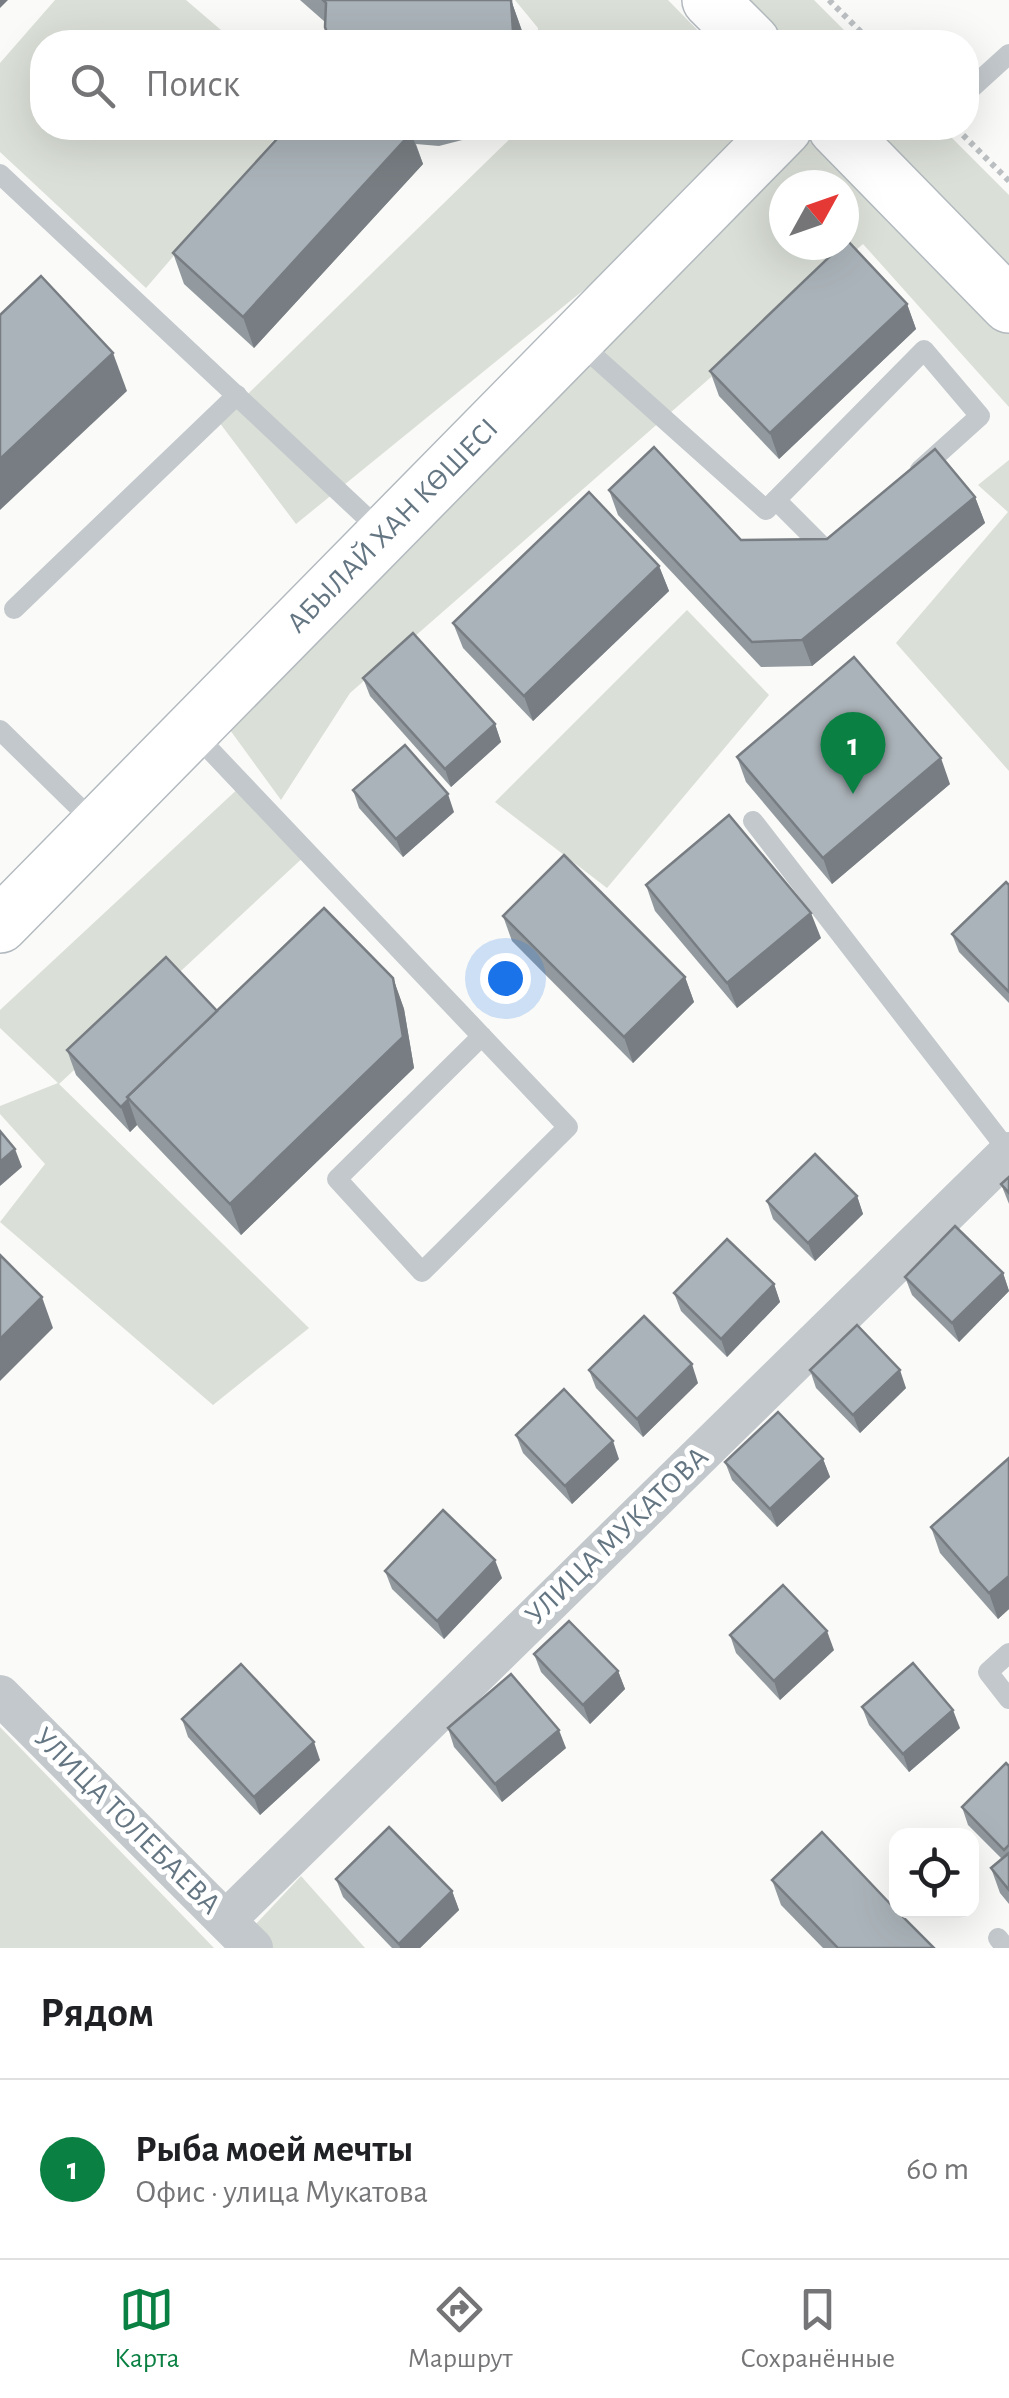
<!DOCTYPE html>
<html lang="ru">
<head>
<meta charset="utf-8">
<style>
  :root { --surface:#fff; --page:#f6f6f6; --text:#202124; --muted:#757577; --line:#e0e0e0; --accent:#0b8043 }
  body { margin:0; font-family:"Alegreya Sans",sans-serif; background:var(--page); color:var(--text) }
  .controls { position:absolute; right:30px; bottom:30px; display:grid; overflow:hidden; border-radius:20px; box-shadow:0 10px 40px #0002 }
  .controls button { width:90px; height:90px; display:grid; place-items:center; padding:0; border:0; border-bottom:2px solid var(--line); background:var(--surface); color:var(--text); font:50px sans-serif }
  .compass { position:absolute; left:769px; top:170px; width:90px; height:90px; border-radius:50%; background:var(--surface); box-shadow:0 10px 40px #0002; rotate:50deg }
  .you { position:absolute; left:505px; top:978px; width:35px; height:35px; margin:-25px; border:8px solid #fff; border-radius:50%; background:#1a73e8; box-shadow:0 0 0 15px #1a73e833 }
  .badge { display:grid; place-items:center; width:65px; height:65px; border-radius:50%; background:var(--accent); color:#fff; font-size:32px; font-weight:700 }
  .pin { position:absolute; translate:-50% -82px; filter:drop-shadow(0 2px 5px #0008) }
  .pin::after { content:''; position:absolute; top:52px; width:35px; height:30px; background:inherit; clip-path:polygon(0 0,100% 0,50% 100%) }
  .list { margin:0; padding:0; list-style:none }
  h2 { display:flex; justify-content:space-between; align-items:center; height:130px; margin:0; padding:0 40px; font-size:42px }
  h2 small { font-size:32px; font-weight:400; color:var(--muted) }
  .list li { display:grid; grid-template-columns:65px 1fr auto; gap:30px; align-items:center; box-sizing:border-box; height:180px; padding:0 40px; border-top:2px solid var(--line) }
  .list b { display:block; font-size:38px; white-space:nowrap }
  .list p { margin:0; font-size:32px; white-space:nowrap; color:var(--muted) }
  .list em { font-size:32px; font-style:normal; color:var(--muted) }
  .icon { flex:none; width:55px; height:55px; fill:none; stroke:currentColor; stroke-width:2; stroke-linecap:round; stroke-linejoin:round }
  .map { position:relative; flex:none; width:1009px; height:1948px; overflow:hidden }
  .search { position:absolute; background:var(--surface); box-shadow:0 10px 40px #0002; left:30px; right:30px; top:30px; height:110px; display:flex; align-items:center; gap:25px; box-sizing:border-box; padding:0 35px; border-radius:40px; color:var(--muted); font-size:38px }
  .sheet { height:310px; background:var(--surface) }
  nav { display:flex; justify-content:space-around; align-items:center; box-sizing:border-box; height:140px; border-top:2px solid var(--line); background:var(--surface); font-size:28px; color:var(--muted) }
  nav a { display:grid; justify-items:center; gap:5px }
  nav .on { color:var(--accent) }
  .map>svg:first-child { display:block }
</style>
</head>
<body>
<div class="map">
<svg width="1009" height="1948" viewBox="0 0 1009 1948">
  <rect width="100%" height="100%" fill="#fafaf8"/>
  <!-- green -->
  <g fill="#dadfd7" fill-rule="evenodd">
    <path d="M55,0H186L235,42H42V128H284L146,288L0,152V63Z"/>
    <path d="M515,0H668L709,42H537L538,28Z"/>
    <path d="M731,0H814L856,42H772Z"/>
    <path d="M521,128H783L296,524L219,422Z"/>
    <path d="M811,128L1009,332V407L863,244L350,693L281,800L222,719ZM784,185H844V245H784Z"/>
    <path d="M856,128H942L1009,195V285Z"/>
    <path d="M1009,460V771L896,643L1008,512L978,485Z"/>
    <path d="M687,610L769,695L607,888L495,802Z"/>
    <path d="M243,784L308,853L59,1084L309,1328L213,1405L0,1222L45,1164L0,1114V1106L58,1083L0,1028V1010Z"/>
    <path d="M0,1727L214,1948H0Z"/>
    <path d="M301,1876L365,1948H273L253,1927Z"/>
  </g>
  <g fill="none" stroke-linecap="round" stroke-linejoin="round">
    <defs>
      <g id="secondary">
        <path d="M710,0L752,42"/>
        <path d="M836,128L1009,305"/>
        <path id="s1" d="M0,925L784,128"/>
      </g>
    </defs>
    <!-- secondary casing -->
    <use href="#secondary" stroke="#b3babf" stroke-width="58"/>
    <!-- path -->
    <g stroke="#bbbfc2" stroke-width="6" stroke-dasharray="5 5" stroke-linecap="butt">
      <path d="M829,0L871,42"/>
      <path d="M956,128L1009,181"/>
    </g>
    <!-- lane -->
    <g stroke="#c3c8cc" stroke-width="20">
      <path d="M966,93L1009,54"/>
      <path d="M0,174L382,532"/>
      <path d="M577,341L766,510L924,350L980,416L920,470"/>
      <path d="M776,500L829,553L832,550"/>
      <path d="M14,609L237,395"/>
      <path d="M0,730L96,824"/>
      <path d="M193,732L568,1127L422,1272L337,1179L482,1036"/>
      <path d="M753,821L1009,1152"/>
      <path d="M1009,1653L988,1672L1009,1699"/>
      <path d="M998,1938L1006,1948"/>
    </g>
    <!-- street -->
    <g stroke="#c3c8cc" stroke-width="40">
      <path d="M0,1695L253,1948"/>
      <path d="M226,1920L1009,1152"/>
    </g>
    <!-- secondary -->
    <use href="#secondary" stroke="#fff" stroke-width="55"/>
  </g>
  <!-- wall -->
  <g fill="#929a9f">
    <path d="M300,0H511L522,31L325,22Z"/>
    <path d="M287,128H485L470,138L439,146L416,144L423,164L254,348L184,284L173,253Z"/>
    <path d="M907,304L916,329L779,459L719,396L710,371Z"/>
    <path d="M609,490L741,540L827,539L975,497L985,523L812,666L761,667L618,515Z"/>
    <path d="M659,566L669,591L533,721L463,648L453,623Z"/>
    <path d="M363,678L495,724L501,742L451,787L370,696Z"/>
    <path d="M737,757L950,784L832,884L746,782Z"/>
    <path d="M353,790L454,812L403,857L359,808Z"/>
    <path d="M646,885L821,938L737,1008L655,911Z"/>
    <path d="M1009,885V1003L959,952L952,934Z"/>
    <path d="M503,916L685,977L694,1002L633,1063L512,941Z"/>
    <path d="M393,978L404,1009L414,1068L241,1235L139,1128L137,1125L130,1132L76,1075L67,1050L217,1011Z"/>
    <path d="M1009,1177V1204L1001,1184Z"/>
    <path d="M857,1196L863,1214L815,1261L773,1219L767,1201Z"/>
    <path d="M1003,1273L1009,1291L959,1342L912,1295L905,1277Z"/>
    <path d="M774,1284L780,1302L727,1357L681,1311L674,1293Z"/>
    <path d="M589,1370L698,1383L643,1437L596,1388Z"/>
    <path d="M810,1370L906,1388L860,1433L816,1388Z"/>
    <path d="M516,1435L619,1459L572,1504L523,1453Z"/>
    <path d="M1009,1458V1609L998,1619L940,1553L931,1527Z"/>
    <path d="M823,1459L830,1477L777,1527L732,1480L725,1462Z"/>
    <path d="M385,1571L502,1578L444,1639L392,1589Z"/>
    <path d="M730,1635L834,1650L780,1700L736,1653Z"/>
    <path d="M534,1654L618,1671L625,1689L590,1724L541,1672Z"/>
    <path d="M862,1707L960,1728L909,1772L869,1725Z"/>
    <path d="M182,1719L320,1760L260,1815L188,1737Z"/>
    <path d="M448,1728L566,1748L502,1802L454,1747Z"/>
    <path d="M1009,1766V1904L1000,1893L991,1868L1002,1859L968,1825L962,1807Z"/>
    <path d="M336,1879L452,1891L459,1910L420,1948H392L343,1897Z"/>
    <path d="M772,1880L934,1948H823L781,1905Z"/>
  </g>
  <!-- shaded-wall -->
  <g fill="#777d82">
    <path d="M0,0H8L0,8Z"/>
    <path d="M511,0L522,31L523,42H510Z"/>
    <path d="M467,128H485L470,138Z"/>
    <path d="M411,133L423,164L254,348L243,317Z"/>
    <path d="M907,304L916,329L779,459L770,433Z"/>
    <path d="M113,353L127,391L0,510V459Z"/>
    <path d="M975,497L985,523L812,666L802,640Z"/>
    <path d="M659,566L669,591L533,721L524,696Z"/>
    <path d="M495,724L501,742L451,787L445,769Z"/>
    <path d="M941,758L950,784L832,884L823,858Z"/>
    <path d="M448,794L454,812L403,857L396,839Z"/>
    <path d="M811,913L821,938L737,1008L727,983Z"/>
    <path d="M685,977L694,1002L633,1063L624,1037Z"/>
    <path d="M393,978L404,1009L414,1068L241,1235L230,1204Z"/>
    <path d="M128,1099L137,1125L130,1132L121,1107Z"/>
    <path d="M15,1149L22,1167L0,1186V1162Z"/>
    <path d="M857,1196L863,1214L815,1261L808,1243Z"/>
    <path d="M1003,1273L1009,1291L959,1342L952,1323Z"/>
    <path d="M774,1284L780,1302L727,1357L721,1339Z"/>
    <path d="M42,1297L53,1328L0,1381V1339Z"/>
    <path d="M692,1364L698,1383L643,1437L637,1419Z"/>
    <path d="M900,1370L906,1388L860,1433L853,1415Z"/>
    <path d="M613,1441L619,1459L572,1504L565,1486Z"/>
    <path d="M823,1459L830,1477L777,1527L770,1509Z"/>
    <path d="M495,1560L502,1578L444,1639L437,1621Z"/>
    <path d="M1009,1576V1609L998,1619L989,1593Z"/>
    <path d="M827,1631L834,1650L780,1700L774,1681Z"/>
    <path d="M618,1671L625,1689L590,1724L583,1705Z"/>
    <path d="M953,1710L960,1728L909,1772L903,1754Z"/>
    <path d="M559,1730L566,1748L502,1802L495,1784Z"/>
    <path d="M314,1742L320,1760L260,1815L254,1797Z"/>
    <path d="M452,1891L459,1910L420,1948H400L399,1944Z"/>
  </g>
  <!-- building -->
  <g fill="#aab3b9" stroke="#777d82" stroke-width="2.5">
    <path d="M323,0H511L513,32L510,42H330L325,27L326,3Z"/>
    <path d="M287,128H407L411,133L243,317L173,253Z"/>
    <path d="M847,240L907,304L770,433L710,371Z"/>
    <path d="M41,276L113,353L0,459V315Z"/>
    <path d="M654,447L741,540L827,539L935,449L975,497L802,640L752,642L609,490Z"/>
    <path d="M589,492L659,566L524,696L453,623Z"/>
    <path d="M413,633L495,724L445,769L363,678Z"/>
    <path d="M854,657L941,758L823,858L737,757Z"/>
    <path d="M405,745L448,794L396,839L353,790Z"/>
    <path d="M729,815L811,913L727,983L646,885Z"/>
    <path d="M564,855L685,977L624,1037L503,916Z"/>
    <path d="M1006,882L1009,885V992L952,934Z"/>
    <path d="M324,908L393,978L403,1037L230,1204L127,1097Z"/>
    <path d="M166,957L217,1011L127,1097L129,1099L121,1107L67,1050Z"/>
    <path d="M0,1131L15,1149L0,1162Z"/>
    <path d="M815,1154L857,1196L808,1243L767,1201Z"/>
    <path d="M1009,1177V1193L1001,1184Z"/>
    <path d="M955,1226L1003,1273L952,1323L905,1277Z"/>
    <path d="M727,1239L774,1284L721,1339L674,1293Z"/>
    <path d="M0,1255L42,1297L0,1339Z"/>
    <path d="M644,1316L692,1364L637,1419L589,1370Z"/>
    <path d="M857,1325L900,1370L853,1415L810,1370Z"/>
    <path d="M564,1389L613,1441L565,1486L516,1435Z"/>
    <path d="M778,1412L823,1459L770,1509L725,1462Z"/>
    <path d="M1009,1458V1576L989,1593L931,1527Z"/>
    <path d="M443,1510L495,1560L437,1621L385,1571Z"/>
    <path d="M783,1585L827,1631L774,1681L730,1635Z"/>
    <path d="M569,1621L618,1671L583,1705L534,1654Z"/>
    <path d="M913,1663L953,1710L903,1754L862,1707Z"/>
    <path d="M241,1664L314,1742L254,1797L182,1719Z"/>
    <path d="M511,1674L559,1730L495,1784L448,1728Z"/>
    <path d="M1006,1763L1009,1766V1845L1004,1850L962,1807Z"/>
    <path d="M389,1827L452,1891L399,1944L336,1879Z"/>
    <path d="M822,1832L896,1910L934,1948H838L772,1880Z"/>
    <path d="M1009,1853V1890L991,1868Z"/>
  </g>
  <g text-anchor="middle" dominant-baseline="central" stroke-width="10" stroke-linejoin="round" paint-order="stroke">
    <!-- street labels -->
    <g font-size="30" fill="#657683" stroke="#fff">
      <text stroke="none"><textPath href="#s1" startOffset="560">АБЫЛАЙ ХАН КӨШЕСІ</textPath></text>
      <text transform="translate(617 1536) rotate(-44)">УЛИЦА МУКАТОВА</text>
      <text transform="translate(127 1821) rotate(45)">УЛИЦА ТОЛЕБАЕВА</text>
    </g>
  </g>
</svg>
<div class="controls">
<button><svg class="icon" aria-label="locate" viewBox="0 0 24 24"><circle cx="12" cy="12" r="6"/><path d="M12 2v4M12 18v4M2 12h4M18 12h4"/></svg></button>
</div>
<svg class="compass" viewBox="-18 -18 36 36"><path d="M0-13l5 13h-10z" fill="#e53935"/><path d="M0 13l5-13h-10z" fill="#757577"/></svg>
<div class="you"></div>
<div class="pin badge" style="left:853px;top:794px">1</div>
<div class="search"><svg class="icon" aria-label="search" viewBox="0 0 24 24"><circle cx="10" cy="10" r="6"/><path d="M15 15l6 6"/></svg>Поиск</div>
</div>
<section class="sheet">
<h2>Рядом<small></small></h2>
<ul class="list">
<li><span class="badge">1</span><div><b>Рыба моей мечты</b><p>Офис · улица Мукатова</p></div><em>60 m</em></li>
</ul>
</section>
<nav>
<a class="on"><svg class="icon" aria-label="map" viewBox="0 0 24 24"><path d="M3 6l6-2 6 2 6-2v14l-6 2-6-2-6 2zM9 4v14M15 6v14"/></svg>Карта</a>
<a><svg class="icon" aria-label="directions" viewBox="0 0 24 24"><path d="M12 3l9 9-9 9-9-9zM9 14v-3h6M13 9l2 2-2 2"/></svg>Маршрут</a>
<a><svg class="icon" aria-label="saved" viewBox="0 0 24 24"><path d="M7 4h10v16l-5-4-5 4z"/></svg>Сохранённые</a>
</nav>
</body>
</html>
